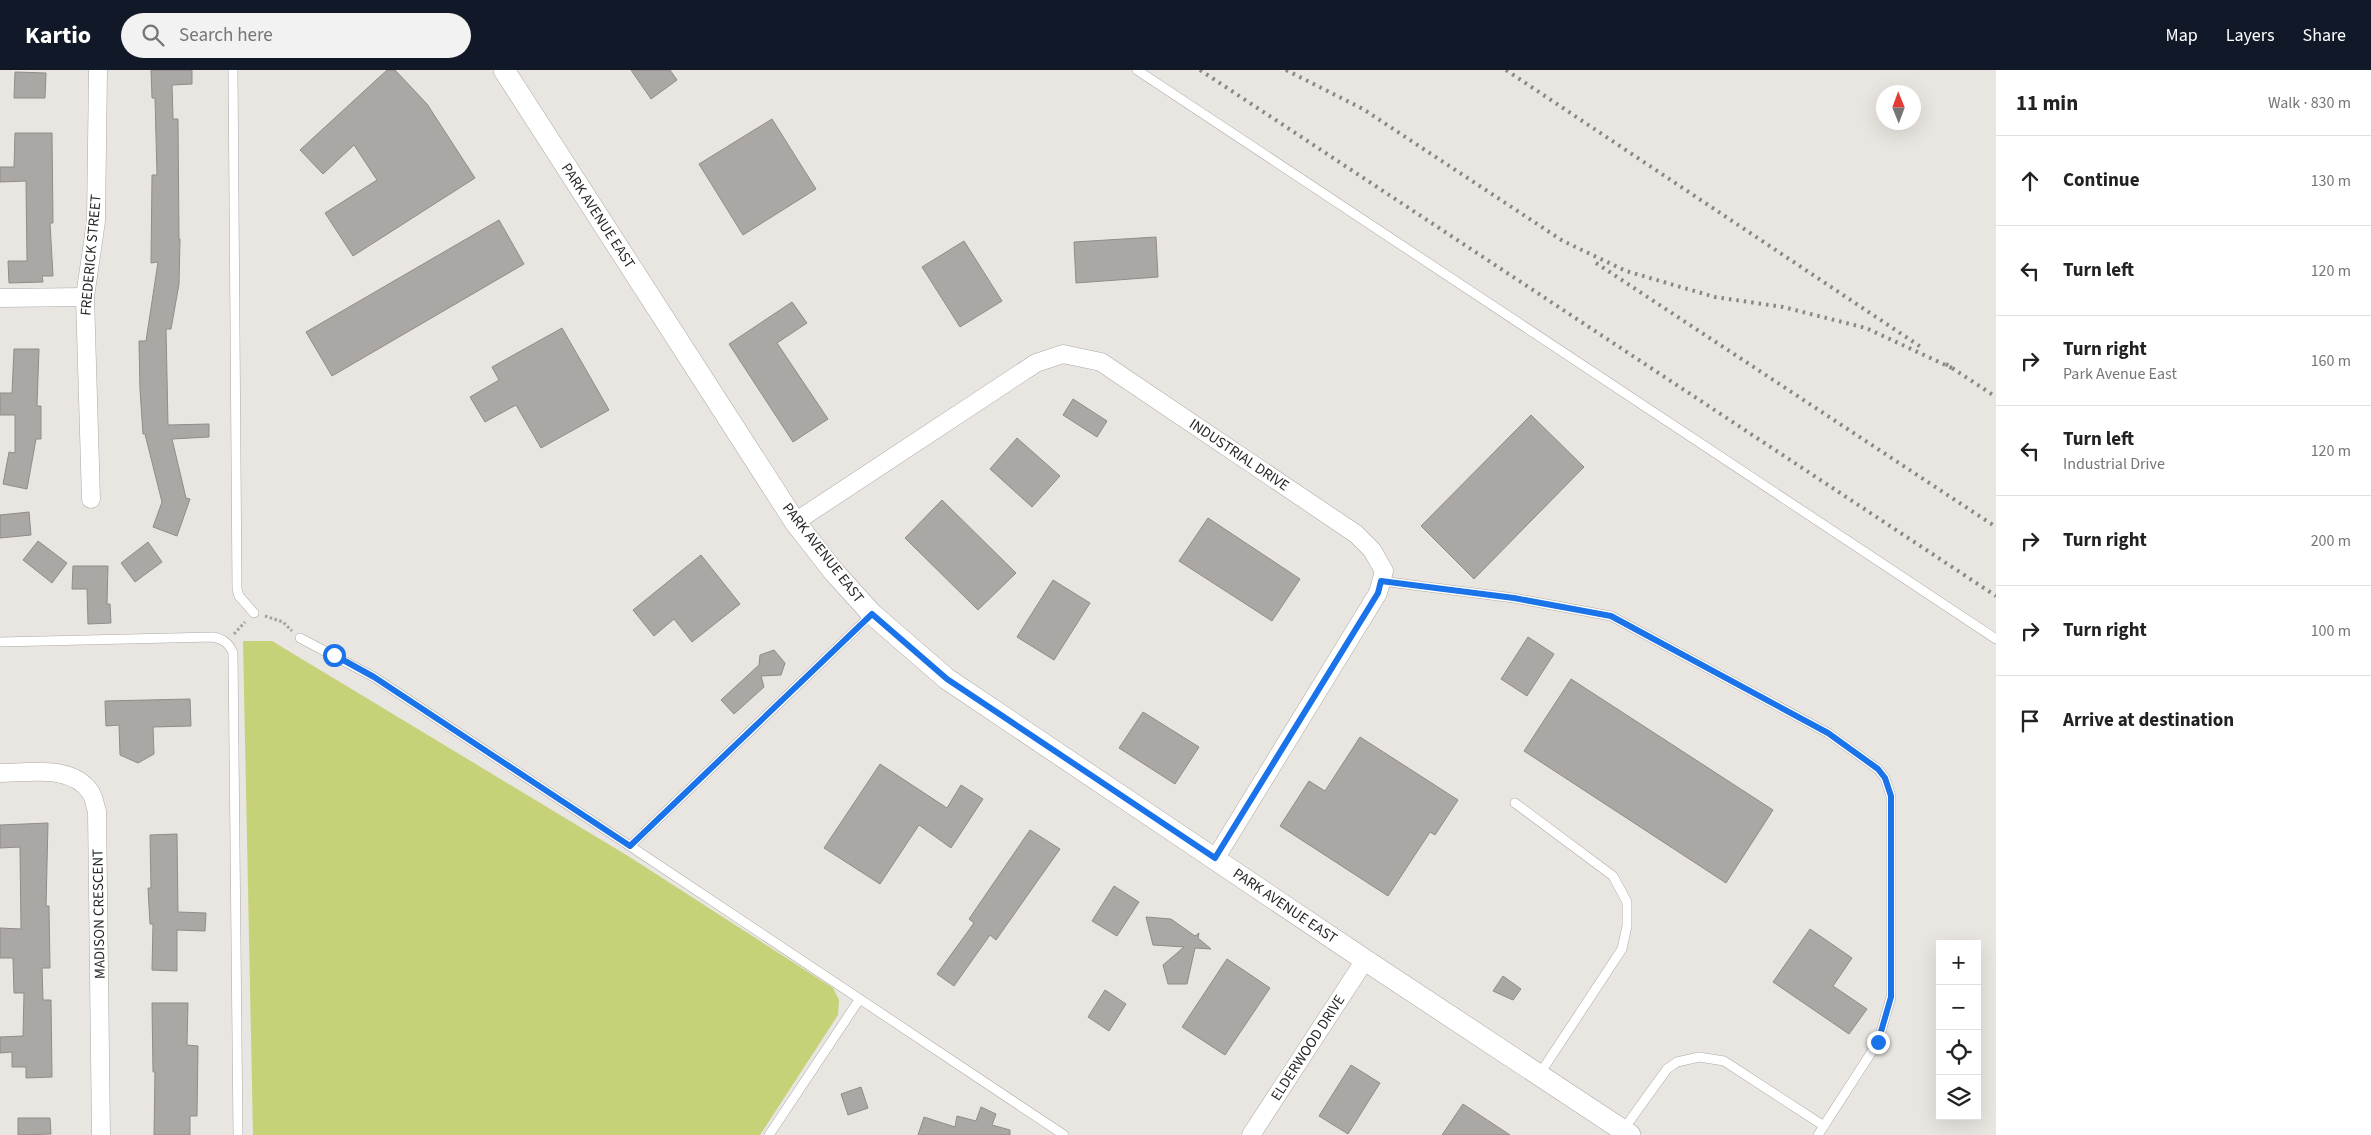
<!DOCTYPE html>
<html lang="en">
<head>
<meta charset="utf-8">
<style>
  :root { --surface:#fff; --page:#f2f2f2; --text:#222; --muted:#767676; --line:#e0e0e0; --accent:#111827 }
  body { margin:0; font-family:"Source Sans 3",sans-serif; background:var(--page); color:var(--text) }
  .controls { position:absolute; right:15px; bottom:15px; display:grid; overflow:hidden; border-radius:0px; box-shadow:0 5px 20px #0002 }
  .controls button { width:45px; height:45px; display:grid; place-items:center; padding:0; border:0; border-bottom:1px solid var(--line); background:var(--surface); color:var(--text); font:25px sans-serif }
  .compass { position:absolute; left:1876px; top:15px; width:45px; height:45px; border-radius:50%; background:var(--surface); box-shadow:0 5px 20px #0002; rotate:359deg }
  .stop { position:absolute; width:15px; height:15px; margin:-11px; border:4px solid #1a73e8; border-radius:50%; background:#fff }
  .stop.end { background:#1a73e8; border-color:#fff; box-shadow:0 1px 5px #0008 }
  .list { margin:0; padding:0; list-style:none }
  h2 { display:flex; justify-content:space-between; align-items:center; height:65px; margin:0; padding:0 20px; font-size:21px }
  h2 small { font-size:16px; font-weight:400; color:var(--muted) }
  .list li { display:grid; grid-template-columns:32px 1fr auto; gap:15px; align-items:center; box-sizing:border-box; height:90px; padding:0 20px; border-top:1px solid var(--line) }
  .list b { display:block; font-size:19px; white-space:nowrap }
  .list p { margin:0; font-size:16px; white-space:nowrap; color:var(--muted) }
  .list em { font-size:16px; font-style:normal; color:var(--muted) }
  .icon { flex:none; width:28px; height:28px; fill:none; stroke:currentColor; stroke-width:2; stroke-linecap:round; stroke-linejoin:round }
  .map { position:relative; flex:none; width:1996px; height:1065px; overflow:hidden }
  header { display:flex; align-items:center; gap:30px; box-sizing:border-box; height:70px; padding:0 25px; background:var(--accent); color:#fff }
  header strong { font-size:24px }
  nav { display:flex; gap:28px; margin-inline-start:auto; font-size:18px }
  .search { width:350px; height:45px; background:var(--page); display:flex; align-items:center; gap:12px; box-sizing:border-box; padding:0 18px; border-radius:28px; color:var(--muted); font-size:19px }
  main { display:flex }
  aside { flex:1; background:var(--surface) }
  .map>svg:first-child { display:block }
</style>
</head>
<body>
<header>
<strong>Kartio</strong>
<div class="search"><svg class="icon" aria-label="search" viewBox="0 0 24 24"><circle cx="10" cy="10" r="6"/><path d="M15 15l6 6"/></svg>Search here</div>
<nav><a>Map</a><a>Layers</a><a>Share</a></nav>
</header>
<main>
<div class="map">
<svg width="1996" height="1065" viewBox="0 0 1996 1065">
  <rect width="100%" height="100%" fill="#e9e5e1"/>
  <!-- green -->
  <path fill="#c7d177" d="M243,571H272L628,786L833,918L839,930L838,945L760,1065H253Z"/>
  <!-- building -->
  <g fill="#aba7a4" stroke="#908c89">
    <path d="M151,0H192V14L172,15L173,49H178L179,169H180L179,214L171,259H166L168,355L209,354V367L172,369L186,428L190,429L177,466L153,457L162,432L145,364H143L140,320L139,271H146L158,192L151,193L152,105H157L155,28H152Z"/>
    <path d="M387,0H395L427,34L475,108L353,186L325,143L377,110L354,75L323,104L300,80Z"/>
    <path d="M631,0H670L677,10L651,29Z"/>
    <path d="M15,2L46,3L45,28H14Z"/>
    <path d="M772,49L816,119L743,165L699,94Z"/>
    <path d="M15,63H52L53,153H50L53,206H42L43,212L9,213L8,191H27L26,111L0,112V97H14Z"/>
    <path d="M499,150L524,194L332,306L306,262Z"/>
    <path d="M1156,167L1158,207L1076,213L1074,172Z"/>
    <path d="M964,171L1002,231L960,257L922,197Z"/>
    <path d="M792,232L807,253L777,273L828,349L793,372L729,274Z"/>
    <path d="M562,258L609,340L541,378L516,335L485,352L470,327L499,310L492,297Z"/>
    <path d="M14,279H39L37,336H41V369H36L27,419L3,414L9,382L15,383V345H0V323H12Z"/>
    <path d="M1073,329L1107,351L1097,367L1063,345Z"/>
    <path d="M1531,345L1584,397L1474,509L1421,456Z"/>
    <path d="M1017,368L1060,406L1032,437L990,399Z"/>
    <path d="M942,430L1016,503L978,540L905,468Z"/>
    <path d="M29,442L31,465L0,468V445Z"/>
    <path d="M1208,448L1300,509L1272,551L1179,491Z"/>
    <path d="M38,471L67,493L52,513L23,490Z"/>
    <path d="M148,472L162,492L135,512L121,493Z"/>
    <path d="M701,485L740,534L692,572L674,549L654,566L633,540Z"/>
    <path d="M73,496H108L107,534H110L111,553L88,554L87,519H72Z"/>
    <path d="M1053,510L1090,533L1054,590L1017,567Z"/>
    <path d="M1528,567L1554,584L1527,626L1501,609Z"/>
    <path d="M774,580L785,593L781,605L761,606L764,617L734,644L721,630L759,595L760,585Z"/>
    <path d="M1571,609L1773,740L1726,813L1524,681Z"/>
    <path d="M190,629L191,656L153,657L154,684L138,693L120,685L119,655L106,656L105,631Z"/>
    <path d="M1143,642L1199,677L1175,714L1119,678Z"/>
    <path d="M1360,667L1458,730L1435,765L1430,762L1388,826L1280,756L1309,711L1325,721Z"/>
    <path d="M880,694L947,738L961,715L983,729L951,778L919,755L880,814L824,778Z"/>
    <path d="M48,753L46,836H49L50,898H42L43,930H51L52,1007L26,1008V997H12V982L0,983V967L23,966L24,923H14L13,888H0V858L21,859L20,777L0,778V755Z"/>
    <path d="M1030,760L1060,779L996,870L990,865L954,916L937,904L974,853L969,849Z"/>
    <path d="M177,764L178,842L206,843L205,861L177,860V901L152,900L153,854H150L148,818H151L150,765Z"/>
    <path d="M1114,816L1139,832L1117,866L1092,851Z"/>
    <path d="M1146,847L1171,849L1195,866L1199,863L1198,868L1211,879L1195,878L1187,914H1168L1163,895L1184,877L1153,875Z"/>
    <path d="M1810,859L1852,888L1833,916L1867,939L1849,964L1773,912Z"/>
    <path d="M1227,889L1270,918L1225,985L1182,957Z"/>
    <path d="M1503,906L1521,919L1513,930L1493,921Z"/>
    <path d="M1105,920L1126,934L1109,961L1088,947Z"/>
    <path d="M152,933H188L187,975L198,976L197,1046H190V1065H154L155,1002H153Z"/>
    <path d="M1351,995L1380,1013L1348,1064L1319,1046Z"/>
    <path d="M861,1017L868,1038L848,1045L841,1024Z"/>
    <path d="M1463,1034L1510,1065H1442Z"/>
    <path d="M981,1037L996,1044L992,1055L1010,1060V1065H918L924,1047L955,1057L957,1046L976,1051Z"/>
    <path d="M18,1048H50L51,1064L18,1065Z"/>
  </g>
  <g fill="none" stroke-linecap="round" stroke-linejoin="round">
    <defs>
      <g id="service">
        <path d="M233,0L237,519L239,526L254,543"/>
        <path d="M1137,0L1996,569"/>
        <path d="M1381,511L1514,528L1611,546L1828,663L1878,699L1885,708L1891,726V927L1878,972L1818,1065"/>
        <path d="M872,544L630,776L1064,1065"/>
        <path d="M300,568L374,607L630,776"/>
        <path d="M0,572L213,567C223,569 229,573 233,583L238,1065"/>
        <path d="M1515,733L1613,806L1627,832V856L1622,879L1539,1005"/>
        <path d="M1623,1060L1667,999L1677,992L1699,987L1724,991L1824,1056"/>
        <path d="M769,1065L859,930"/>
      </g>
      <g id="minor">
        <path d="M0,228L85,227"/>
        <path d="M91,429L85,227L96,151L98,0"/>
        <path d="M795,452L1036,293L1063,284L1101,292L1356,464L1372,480L1384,501L1378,523L1215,789"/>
        <path d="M0,703C29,703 73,694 91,723C94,728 95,736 97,741L101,1065"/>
        <path d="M1251,1065L1365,890"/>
      </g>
      <path id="tertiary" d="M504,0L795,452L834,502L872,544L947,609L1365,890L1630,1065"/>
    </defs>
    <!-- service casing -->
    <use href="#service" stroke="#ada9a6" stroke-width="10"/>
    <!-- minor casing -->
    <use href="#minor" stroke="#ada9a6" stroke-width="19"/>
    <!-- tertiary casing -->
    <use href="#tertiary" stroke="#ada9a6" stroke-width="22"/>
    <!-- path -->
    <g stroke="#a3a09d" stroke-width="3" stroke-dasharray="2.5 2.5" stroke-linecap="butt">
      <path d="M265,546L283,552L292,561"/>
      <path d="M234,564L245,552"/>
    </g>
    <!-- service -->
    <use href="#service" stroke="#fff" stroke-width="9"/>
    <!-- minor -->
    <use href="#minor" stroke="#fff" stroke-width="18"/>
    <!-- tertiary -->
    <use href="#tertiary" stroke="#fff" stroke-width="21"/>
    <!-- rail -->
    <g stroke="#8a8885" stroke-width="4" stroke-dasharray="2.5 5" stroke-linecap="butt">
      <path d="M1200,0L1996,526"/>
      <path d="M1286,0L1363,39L1563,171L1626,201L1715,227L1783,237L1866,258L1952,298"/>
      <path d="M1506,0L1924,279"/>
      <path d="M1596,193L1996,457"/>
      <path d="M1946,294L1996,327"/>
    </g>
  </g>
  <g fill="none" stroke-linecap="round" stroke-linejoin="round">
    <!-- route -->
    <path stroke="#1a73e8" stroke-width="6" d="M334,585L374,607L630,776L872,544L947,609L1215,788L1378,523L1381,511L1514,528L1611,546L1828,663L1878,699L1885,708L1891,726V927L1878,972"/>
  </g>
  <g text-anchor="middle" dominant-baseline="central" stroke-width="4" stroke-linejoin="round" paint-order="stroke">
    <!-- street labels -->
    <g font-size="15" fill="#2a2928" stroke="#fff">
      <text transform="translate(598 146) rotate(57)">PARK AVENUE EAST</text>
      <text transform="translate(91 185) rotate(-85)">FREDERICK STREET</text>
      <text transform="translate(1239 385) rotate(34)">INDUSTRIAL DRIVE</text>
      <text transform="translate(823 483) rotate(52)">PARK AVENUE EAST</text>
      <text transform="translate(1285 836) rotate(34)">PARK AVENUE EAST</text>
      <text transform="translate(99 844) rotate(-91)">MADISON CRESCENT</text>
      <text transform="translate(1308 978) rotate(-57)">ELDERWOOD DRIVE</text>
    </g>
  </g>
</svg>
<div class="controls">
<button>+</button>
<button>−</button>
<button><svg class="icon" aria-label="locate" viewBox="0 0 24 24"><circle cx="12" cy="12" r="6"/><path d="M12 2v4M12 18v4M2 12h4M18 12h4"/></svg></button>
<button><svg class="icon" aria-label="layers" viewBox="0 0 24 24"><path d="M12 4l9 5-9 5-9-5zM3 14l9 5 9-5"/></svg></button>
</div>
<svg class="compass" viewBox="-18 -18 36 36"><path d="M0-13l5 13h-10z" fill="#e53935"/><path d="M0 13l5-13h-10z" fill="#767676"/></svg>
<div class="stop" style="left:334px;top:585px"></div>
<div class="stop end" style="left:1878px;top:972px"></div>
</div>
<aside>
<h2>11 min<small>Walk · 830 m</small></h2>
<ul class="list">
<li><svg class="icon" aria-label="ahead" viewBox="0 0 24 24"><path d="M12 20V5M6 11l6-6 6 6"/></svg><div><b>Continue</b></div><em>130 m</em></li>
<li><svg class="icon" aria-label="left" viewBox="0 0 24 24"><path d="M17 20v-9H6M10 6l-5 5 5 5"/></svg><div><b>Turn left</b></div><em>120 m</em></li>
<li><svg class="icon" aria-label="right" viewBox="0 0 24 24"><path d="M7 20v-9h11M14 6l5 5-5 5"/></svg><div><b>Turn right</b><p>Park Avenue East</p></div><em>160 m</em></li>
<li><svg class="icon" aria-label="left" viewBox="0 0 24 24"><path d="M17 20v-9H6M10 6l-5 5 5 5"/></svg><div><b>Turn left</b><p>Industrial Drive</p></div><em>120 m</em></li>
<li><svg class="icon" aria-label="right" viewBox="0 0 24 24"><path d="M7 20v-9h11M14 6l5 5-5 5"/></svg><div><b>Turn right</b></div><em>200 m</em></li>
<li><svg class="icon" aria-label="right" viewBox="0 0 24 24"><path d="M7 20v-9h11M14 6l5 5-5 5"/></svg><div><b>Turn right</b></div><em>100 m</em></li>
<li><svg class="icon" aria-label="arrive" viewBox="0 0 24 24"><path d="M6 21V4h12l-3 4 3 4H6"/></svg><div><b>Arrive at destination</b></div></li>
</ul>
</aside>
</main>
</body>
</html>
